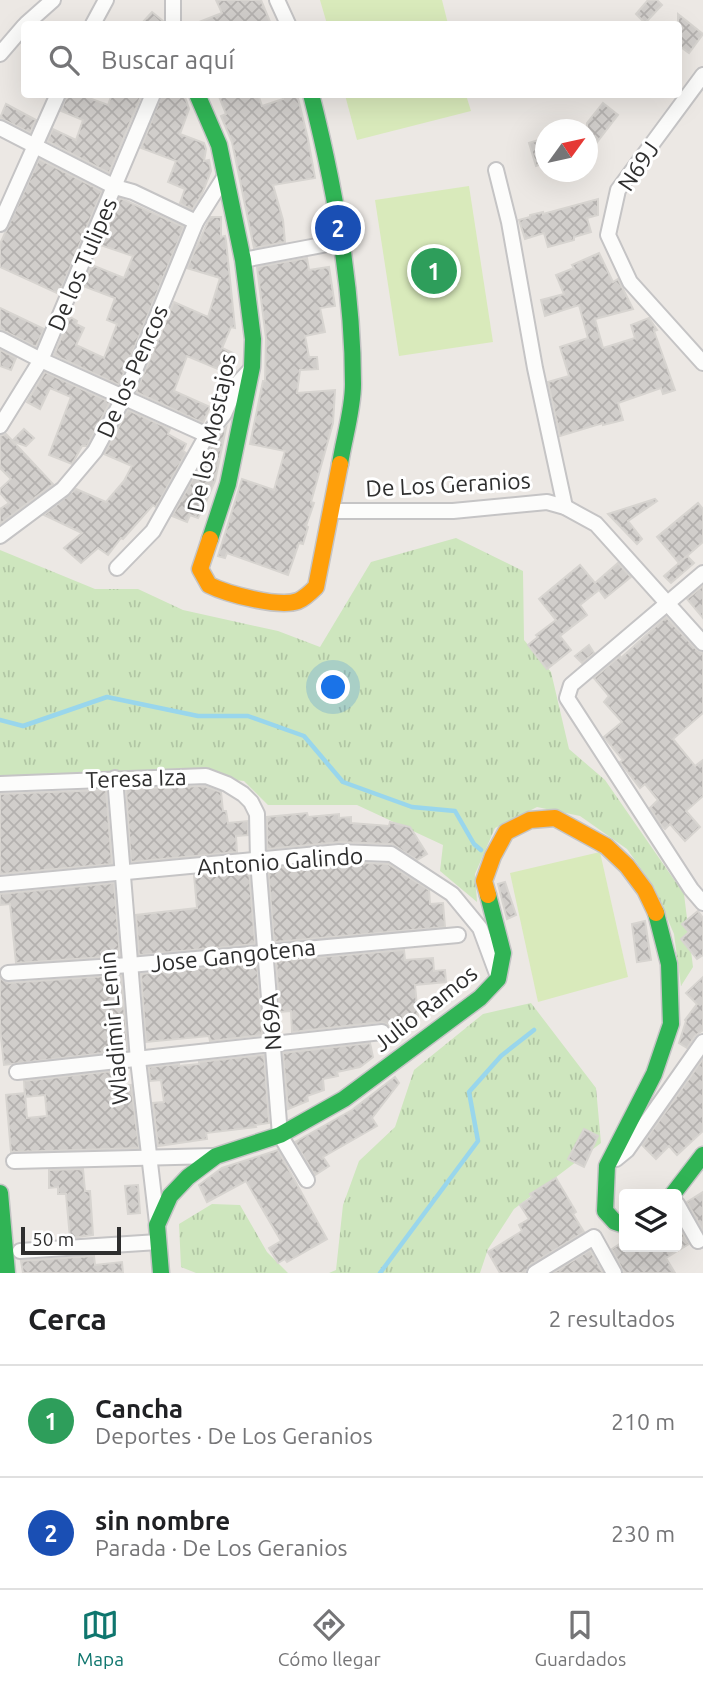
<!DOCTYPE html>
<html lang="es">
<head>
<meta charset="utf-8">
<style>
  :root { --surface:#fff; --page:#f6f6f6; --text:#202124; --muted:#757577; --line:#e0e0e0; --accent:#0f766e }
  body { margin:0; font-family:Ubuntu,sans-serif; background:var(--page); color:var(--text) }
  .controls { position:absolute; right:21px; bottom:21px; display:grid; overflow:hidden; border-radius:7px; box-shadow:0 7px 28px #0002 }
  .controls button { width:63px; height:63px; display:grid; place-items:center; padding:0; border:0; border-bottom:2px solid var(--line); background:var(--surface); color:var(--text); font:35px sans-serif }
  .compass { position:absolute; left:535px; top:119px; width:63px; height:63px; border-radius:50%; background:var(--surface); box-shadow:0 7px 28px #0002; rotate:57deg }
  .scale { position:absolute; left:21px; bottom:18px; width:100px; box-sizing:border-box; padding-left:7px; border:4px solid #2e2e2e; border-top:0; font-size:19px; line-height:24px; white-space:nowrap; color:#2e2e2e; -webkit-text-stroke:5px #fff; paint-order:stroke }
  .you { position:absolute; left:334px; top:688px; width:24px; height:24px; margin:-18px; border:5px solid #fff; border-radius:50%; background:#1a73e8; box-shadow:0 0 0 10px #1a73e833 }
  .badge { display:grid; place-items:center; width:46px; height:46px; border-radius:50%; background:var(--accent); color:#fff; font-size:23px; font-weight:700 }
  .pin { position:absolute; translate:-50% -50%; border:4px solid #fff; box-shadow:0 2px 7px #0006 }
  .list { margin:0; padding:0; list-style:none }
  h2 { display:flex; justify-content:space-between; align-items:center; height:91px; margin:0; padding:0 28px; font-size:30px }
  h2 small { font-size:23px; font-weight:400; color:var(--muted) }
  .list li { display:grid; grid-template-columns:46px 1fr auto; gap:21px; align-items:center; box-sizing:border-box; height:112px; padding:0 28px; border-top:2px solid var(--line) }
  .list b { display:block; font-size:26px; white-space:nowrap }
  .list p { margin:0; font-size:23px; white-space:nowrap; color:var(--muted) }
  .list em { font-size:23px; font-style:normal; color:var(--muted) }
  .icon { flex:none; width:38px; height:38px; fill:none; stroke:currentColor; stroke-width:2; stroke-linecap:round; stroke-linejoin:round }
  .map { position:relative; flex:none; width:703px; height:1273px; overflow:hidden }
  .search { position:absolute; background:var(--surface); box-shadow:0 7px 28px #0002; left:21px; right:21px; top:21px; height:77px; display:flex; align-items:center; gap:18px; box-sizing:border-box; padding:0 24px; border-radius:7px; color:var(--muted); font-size:26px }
  .sheet { height:315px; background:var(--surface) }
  nav { display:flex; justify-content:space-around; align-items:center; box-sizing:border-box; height:98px; border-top:2px solid var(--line); background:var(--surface); font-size:19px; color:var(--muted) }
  nav a { display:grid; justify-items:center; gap:4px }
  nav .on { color:var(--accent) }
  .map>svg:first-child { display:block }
</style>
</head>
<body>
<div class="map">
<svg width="703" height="1273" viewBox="0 0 703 1273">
  <defs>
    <pattern id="grass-tufts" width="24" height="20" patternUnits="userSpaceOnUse" patternTransform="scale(1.75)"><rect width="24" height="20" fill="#cee6be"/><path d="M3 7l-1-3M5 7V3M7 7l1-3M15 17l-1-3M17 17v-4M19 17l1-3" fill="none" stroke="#b1c6a4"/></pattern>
    <pattern id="building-cross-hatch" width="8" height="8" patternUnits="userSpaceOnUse" patternTransform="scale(1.75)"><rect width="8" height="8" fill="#d1cecb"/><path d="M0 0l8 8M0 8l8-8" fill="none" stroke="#b4b1af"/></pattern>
  </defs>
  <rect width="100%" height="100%" fill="#ece8e4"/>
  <!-- grass -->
  <g fill="url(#grass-tufts)">
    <path d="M456,538L523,571L524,640L551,672L569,749L605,780L684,894L693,967L681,986L674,934L654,887L627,849L580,816L537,807L495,828L475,874L477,902L440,871L443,845L357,805H268L244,781L201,776L0,783V550L95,589H138L183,610L278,631L320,647L371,562Z"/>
    <path d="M531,1003L596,1088L601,1143L514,1209L488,1249L480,1273H329L336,1270L343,1205L359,1161L395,1127L414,1070L483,1014Z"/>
    <path d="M212,1204L240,1205L267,1252L288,1273H196L181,1267L179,1224Z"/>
  </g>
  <!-- pitch -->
  <g fill="#d9eabb">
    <path d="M320,0H442L448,24H327Z"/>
    <path d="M345,95H466L471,111L357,140Z"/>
    <path d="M469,186L493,342L399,356L375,200Z"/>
    <path d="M600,852L628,977L538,1002L510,873Z"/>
  </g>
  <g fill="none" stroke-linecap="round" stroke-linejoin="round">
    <!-- stream -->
    <g stroke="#99d6ec" stroke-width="4.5">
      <path d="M0,720L23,726L107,697L198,716H248L304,736L343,782L412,807L455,811L474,844L481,850"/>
      <path d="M380,1273L478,1141L469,1092L501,1056L534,1030"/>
    </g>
  </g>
  <!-- building -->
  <g fill="url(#building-cross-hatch)" stroke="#d7d4d0" stroke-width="2">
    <path d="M216,0H261L271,24H194L222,13Z"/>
    <path d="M648,0H657L662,5L645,23L636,14Z"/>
    <path d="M152,12L163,21V24H141Z"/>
    <path d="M678,14L703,34L689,53L678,45Z"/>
    <path d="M67,94H78L108,105L112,94H142L109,173L47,141L53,129L76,140L83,120L61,111Z"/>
    <path d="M162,94H184L189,109L180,134L204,143L206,149L204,161L209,160L211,171L201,196L192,210L180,203L185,189L168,182L176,161L141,148Z"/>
    <path d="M218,94H258L262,106L283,99L282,94H297L308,139L315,178L273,185L283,220L285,242L254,248L232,142L221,116L226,114Z"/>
    <path d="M603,103L618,115L587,155V123Z"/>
    <path d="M6,104L36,120L30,133L0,118Z"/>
    <path d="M545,138V163L536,166L529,143Z"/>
    <path d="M39,159L102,191L59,294L0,267V244Z"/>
    <path d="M120,198L184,227L119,385L54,355L70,317L77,321L76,324L84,328L76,345L104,358L117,324L107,320L115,298L83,286L92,265L124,278L133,256L100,245Z"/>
    <path d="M598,199V215L587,218L591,232L574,237V240L548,247L544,233L525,239L519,220L530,217V215L543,212V214Z"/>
    <path d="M210,217H221V237L225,236L226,241L235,328L231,327L222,348L233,353L225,372L187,356L174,391L210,407L203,423L136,392L174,302L208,317L220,278L187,268Z"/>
    <path d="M599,253L613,282L618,279L633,309L595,319L603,348L635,338L631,325L649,318L657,330L654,331L675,390L663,394L661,388L618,403L623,420L603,425V423L560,436L548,382L569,376L560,347L588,338L579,305L545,316L541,300L564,294L556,275L574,268L572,265Z"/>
    <path d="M307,258L309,270L329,267L335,306L320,308L325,332L305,336L309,357H317L318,369L300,370L297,393L335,390L333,423L311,502L314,503L306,526L308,527L303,544L299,543L288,575L227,553L225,558L218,556L242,479L274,490L285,451L250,444L263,381H265L266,338L257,267Z"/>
    <path d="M0,308L44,329L36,347L0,329Z"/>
    <path d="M0,350L16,358L11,370L0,366Z"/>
    <path d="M45,372L110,402L87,446H82L72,464L49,455L71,397L50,388L40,409L27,402Z"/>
    <path d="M128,410L170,429L168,434L186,444L183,451L186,453L156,507L153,505L123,539L121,538L108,555L98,548L81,563L64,548L82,533L44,515L76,489L106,502L124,481L132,466L104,454Z"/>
    <path d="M226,428L215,481L202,511L198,518L190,515L187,522L172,516L215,440Z"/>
    <path d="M24,429L34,438L26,446L12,441Z"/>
    <path d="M6,434L53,484L0,524V509L9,503L0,493V489L11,479L0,468V436Z"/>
    <path d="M655,499L657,501L628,521L642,539L637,544L608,514Z"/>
    <path d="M698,503L703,509V542L679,563L657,537Z"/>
    <path d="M687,556L694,563L671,583L664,576Z"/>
    <path d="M618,563L631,577L605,598L599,590L580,605L587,615L560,636L571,650L547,669L528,645L538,637L536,635L556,620L539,599L580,565L595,583Z"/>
    <path d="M703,586V618L687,599Z"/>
    <path d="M666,617L696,649L703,653V713L673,739L695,766L703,760V796L686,811L700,827L685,841L670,824L665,829L661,825L650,808L658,800L645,784L640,788L620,762L623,760L604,737L622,722L604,702L609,696L594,678L620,656L621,658Z"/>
    <path d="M589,645L594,653L582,663L575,656Z"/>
    <path d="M204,786L221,792L223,811H226L228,823L248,821V835L236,836L237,852L131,862L126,789Z"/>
    <path d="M106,790L112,864L0,874V794Z"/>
    <path d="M307,813L308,817L339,814V818L351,817V823L389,826L390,822L410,827L427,854L417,860L392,844L339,842L267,849V817Z"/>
    <path d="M339,862L388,864L429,890L430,904L443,903L445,927L274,942L268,868Z"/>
    <path d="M249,870L255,944L139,955L136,915L197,908L194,875Z"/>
    <path d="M505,882L516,915L507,919L498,884Z"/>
    <path d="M114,883L120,956L16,963L10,904L0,905V894Z"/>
    <path d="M698,911L703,918V955L697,959L681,939L689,932L682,924Z"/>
    <path d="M645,921L651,960L637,962L632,924Z"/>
    <path d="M404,950L405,960L433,958L434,971L445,970L446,982L415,985L418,1017L403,1018V1022L388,1025L381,1022L292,1032L291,1011L280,1012L276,961Z"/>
    <path d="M257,963L262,1035L210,1041L209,1036L146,1042L141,974Z"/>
    <path d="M121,975L128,1050L4,1065L0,1028V978L9,983Z"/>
    <path d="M703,977V1030L695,1036L687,1048L679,1043L686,1021L685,1020L697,1004L686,993Z"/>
    <path d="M370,1043L373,1057L360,1067L337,1072L338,1076L323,1079L324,1090L307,1096L308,1101L288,1109L283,1053Z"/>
    <path d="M264,1055L269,1123L255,1125L256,1127L206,1133L207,1139L158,1146L153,1103L164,1102L161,1080L150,1081L149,1067L179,1064V1066L199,1064V1062Z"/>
    <path d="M703,1059V1131L677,1155L669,1146L656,1159L642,1145Z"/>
    <path d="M122,1070L124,1086L131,1085L139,1148L11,1152L6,1095L25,1093L27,1118L47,1116L45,1095L25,1097L24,1081Z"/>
    <path d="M395,1077L399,1083L372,1118L377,1126L323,1157L329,1166L315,1175L295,1142L352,1110Z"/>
    <path d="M584,1129L598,1136L584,1167L568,1159Z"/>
    <path d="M278,1150L327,1239L287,1262L285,1259L278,1263L269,1248L281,1241L246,1181L207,1202L199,1185L222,1168Z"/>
    <path d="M83,1169L85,1191H90L93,1235L70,1238L66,1194H58V1187L49,1188V1170Z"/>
    <path d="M556,1178L576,1212L573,1214L584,1232L530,1265L525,1273H500L488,1252L522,1231L519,1225L529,1219L520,1205L532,1197L530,1194Z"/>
    <path d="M138,1185L140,1213L128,1214L125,1186Z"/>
    <path d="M703,1192V1230L687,1202Z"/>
    <path d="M677,1223L689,1244L666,1258L675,1273H624L612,1249L624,1241V1247H677Z"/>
    <path d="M590,1250L603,1273H553Z"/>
    <path d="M94,1256L95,1265L122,1262L123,1273H23L21,1261Z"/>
  </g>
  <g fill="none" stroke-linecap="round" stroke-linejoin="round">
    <defs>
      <g id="street">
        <path d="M277,0L288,24"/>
        <path d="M26,24L53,0"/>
        <path d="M93,24L106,0"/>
        <path d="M173,24V0"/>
        <path d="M0,54L24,26"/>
        <path d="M703,75L618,190L608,235L630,282L703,363"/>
        <path d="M0,128L115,187L133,192L196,222"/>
        <path d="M496,170L509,222L535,368L565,507"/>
        <path d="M0,224L58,94"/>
        <path d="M243,260L338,242"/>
        <path d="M0,339L41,360L207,435"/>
        <path d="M0,426L41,360L153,94"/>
        <path d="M332,511H453L547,502L565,507L596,524L703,643"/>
        <path d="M0,536L63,489L95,451L124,397L196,222L225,176"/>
        <path d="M117,568L153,531L207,435L224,414L238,383L250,370"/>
        <path d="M703,573L571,685L567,698L691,889L703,903"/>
        <path d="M115,778L138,1060L157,1223"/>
        <path d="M0,784L206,776L227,784L243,794L251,802L257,814L258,861L280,1135L307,1180"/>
        <path d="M0,884L339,852L391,854L452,894L480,928L497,974"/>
        <path d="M8,973L130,965L458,935"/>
        <path d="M17,1072L382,1032"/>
        <path d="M616,1159L627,1150L703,1042"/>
        <path d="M14,1161L215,1156"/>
        <path d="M677,1204L698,1241"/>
        <path d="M20,1251L158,1242"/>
        <path d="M535,1273L594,1237L614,1273"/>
      </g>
      <g id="fast">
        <path d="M197,94L219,145L243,260L253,339L252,367L228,484L210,539"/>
        <path d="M311,94C335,188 353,287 353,384C353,410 344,438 340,464"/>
        <path d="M0,1193L7,1273"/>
        <path d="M673,1194L703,1155"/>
        <path d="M624,1225L615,1222L605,1211L607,1166L654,1074L671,1024L669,964L656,913"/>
        <path d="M161,1273L157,1225L170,1196L188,1177L216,1156L280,1135L344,1099L480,998L498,979L503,953L488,895"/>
      </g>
      <g id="slow">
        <path d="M210,539L200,569L209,585C227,594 279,608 298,601C305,598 311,592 316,587L340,464"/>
        <path d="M488,895L484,881L493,856L506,832L530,820L555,818L606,846L627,866L645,890L656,913"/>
      </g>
    </defs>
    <!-- street casing -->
    <use href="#street" stroke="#c5c4c5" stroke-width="18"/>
    <!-- fast casing -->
    <use href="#fast" stroke="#c5c4c5" stroke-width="19"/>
    <!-- slow casing -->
    <use href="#slow" stroke="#c5c4c5" stroke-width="19"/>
    <!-- street -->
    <use href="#street" stroke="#fcfcfb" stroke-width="14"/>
    <!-- fast -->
    <use href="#fast" stroke="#30b455" stroke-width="16"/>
    <!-- slow -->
    <use href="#slow" stroke="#ff9f0a" stroke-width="16"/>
  </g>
  <g text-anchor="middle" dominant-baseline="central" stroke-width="6" stroke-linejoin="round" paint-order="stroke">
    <!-- street labels -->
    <g font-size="23" fill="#2e2e2e" stroke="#fff">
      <text transform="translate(638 166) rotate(-56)">N69J</text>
      <text transform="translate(82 264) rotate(-67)">De los Tulipes</text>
      <text transform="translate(132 371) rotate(-66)">De los Pencos</text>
      <text transform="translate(211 433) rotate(-78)">De los Mostajos</text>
      <text transform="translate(448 484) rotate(-3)">De Los Geranios</text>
      <text transform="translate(136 778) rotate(-2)">Teresa Iza</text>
      <text transform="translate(280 861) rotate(-4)">Antonio Galindo</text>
      <text transform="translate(233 955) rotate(-6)">Jose Gangotena</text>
      <text transform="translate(425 1008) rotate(-38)">Julio Ramos</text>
      <text transform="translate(271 1022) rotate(-94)">N69A</text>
      <text transform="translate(113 1028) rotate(-95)">Wladimir Lenin</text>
    </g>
  </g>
</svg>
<div class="controls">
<button><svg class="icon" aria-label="layers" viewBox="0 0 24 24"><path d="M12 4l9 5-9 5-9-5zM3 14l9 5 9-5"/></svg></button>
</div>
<svg class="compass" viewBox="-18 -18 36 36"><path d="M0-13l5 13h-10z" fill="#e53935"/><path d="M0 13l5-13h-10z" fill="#757577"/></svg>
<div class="scale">50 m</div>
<div class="you"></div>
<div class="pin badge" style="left:434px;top:271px;background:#2e9e5b">1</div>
<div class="pin badge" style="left:338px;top:228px;background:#1a4fb4">2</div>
<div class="search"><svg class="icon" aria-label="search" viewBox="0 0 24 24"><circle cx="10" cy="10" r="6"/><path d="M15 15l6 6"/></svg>Buscar aquí</div>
</div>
<section class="sheet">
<h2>Cerca<small>2 resultados</small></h2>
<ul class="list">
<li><span class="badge" style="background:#2e9e5b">1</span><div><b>Cancha</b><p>Deportes · De Los Geranios</p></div><em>210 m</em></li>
<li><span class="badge" style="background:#1a4fb4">2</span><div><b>sin nombre</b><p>Parada · De Los Geranios</p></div><em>230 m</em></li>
</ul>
</section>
<nav>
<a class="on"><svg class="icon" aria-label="map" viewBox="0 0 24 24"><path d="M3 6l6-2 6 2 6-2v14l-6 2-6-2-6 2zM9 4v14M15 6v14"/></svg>Mapa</a>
<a><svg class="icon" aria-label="directions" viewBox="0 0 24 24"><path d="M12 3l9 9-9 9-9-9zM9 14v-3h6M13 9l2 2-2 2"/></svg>Cómo llegar</a>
<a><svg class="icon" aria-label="saved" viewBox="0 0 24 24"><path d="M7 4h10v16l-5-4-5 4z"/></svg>Guardados</a>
</nav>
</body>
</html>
